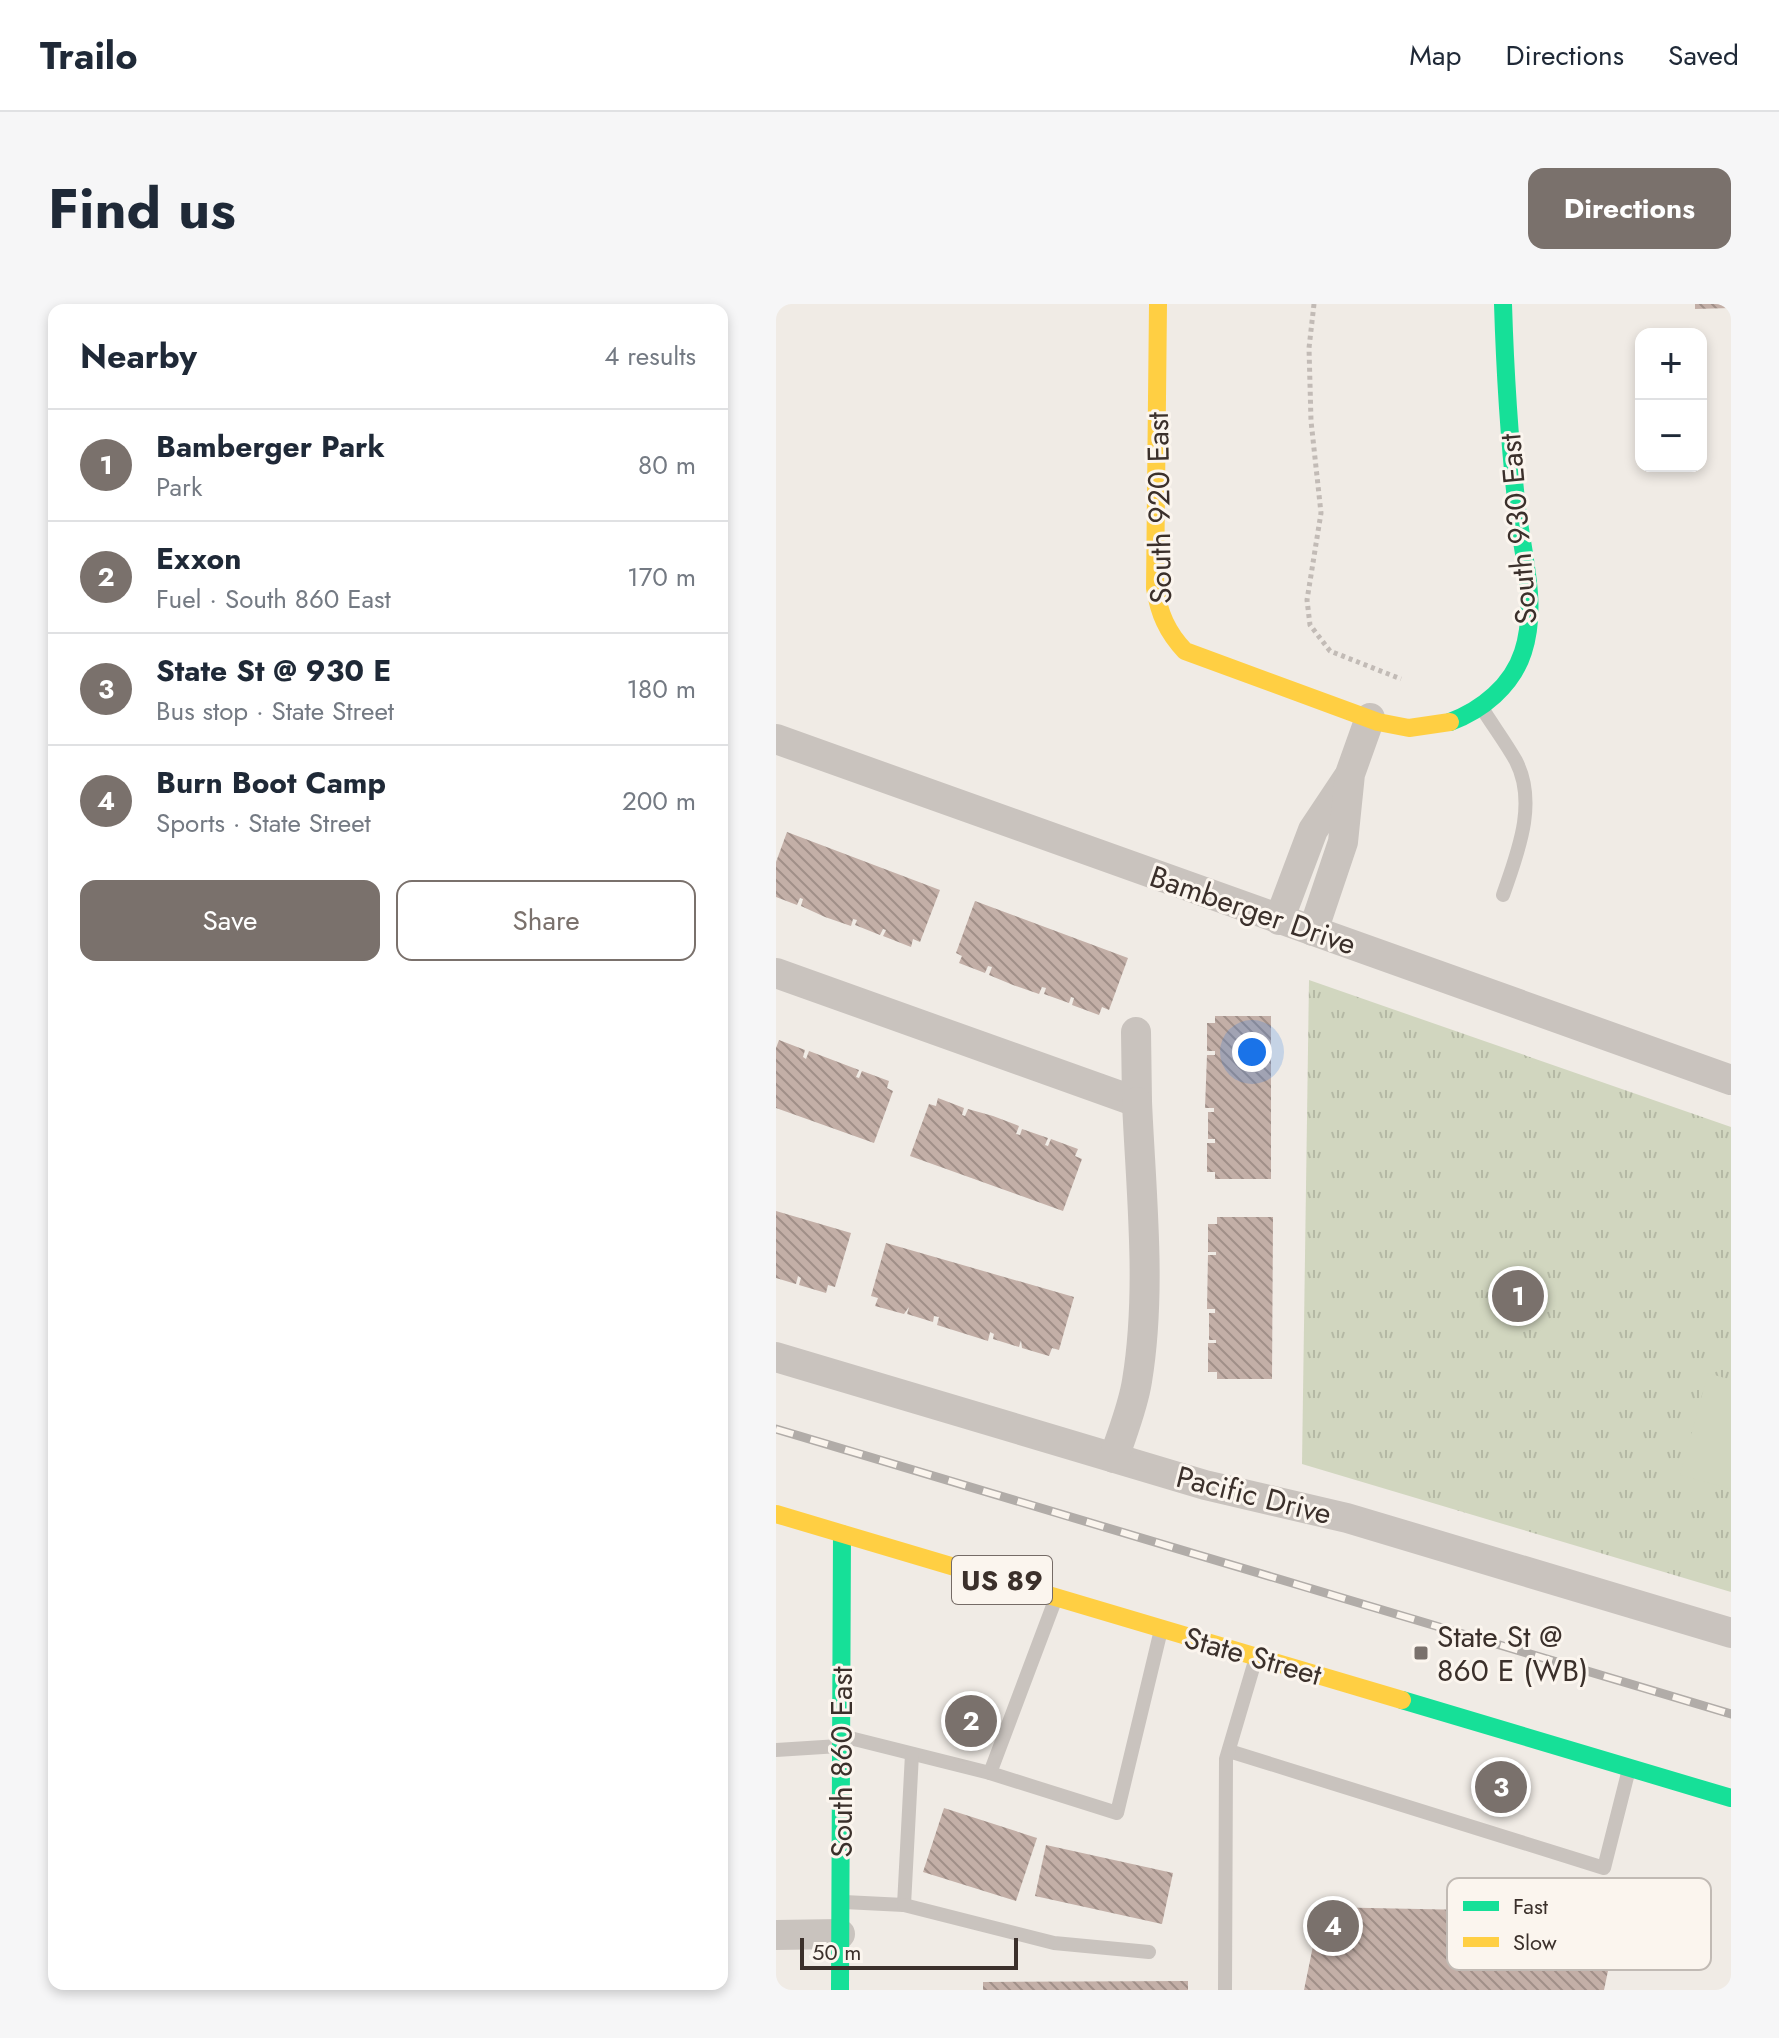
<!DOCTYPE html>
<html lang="en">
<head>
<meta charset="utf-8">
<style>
  :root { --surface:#fff; --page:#f6f6f7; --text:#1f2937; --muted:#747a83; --line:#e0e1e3; --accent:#7a716c }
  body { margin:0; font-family:Jost,sans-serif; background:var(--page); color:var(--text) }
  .controls { position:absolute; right:24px; top:24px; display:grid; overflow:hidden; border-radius:16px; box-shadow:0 4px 12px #0003 }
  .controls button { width:72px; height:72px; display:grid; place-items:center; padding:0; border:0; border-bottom:2px solid var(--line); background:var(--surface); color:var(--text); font:40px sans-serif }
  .scale { position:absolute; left:24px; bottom:20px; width:218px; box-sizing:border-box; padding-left:8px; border:4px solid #3b302b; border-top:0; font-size:22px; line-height:28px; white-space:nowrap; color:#3b302b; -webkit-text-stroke:6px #fbf5ee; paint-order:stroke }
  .you { position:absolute; left:476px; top:748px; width:28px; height:28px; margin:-20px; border:6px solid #fff; border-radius:50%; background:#1a73e8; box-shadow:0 0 0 12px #1a73e833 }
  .badge { display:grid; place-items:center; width:52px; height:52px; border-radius:50%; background:var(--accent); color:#fff; font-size:26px; font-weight:700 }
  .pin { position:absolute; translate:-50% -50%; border:4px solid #fff; box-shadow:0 2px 8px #0006 }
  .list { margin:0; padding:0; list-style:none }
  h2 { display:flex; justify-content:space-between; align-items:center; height:104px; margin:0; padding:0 32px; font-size:34px }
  h2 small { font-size:26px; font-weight:400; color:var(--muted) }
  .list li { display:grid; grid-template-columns:52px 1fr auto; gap:24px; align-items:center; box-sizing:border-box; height:112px; padding:0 32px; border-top:2px solid var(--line) }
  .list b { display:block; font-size:30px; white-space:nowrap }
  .list p { margin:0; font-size:26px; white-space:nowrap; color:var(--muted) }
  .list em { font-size:26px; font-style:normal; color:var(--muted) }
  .actions { display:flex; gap:16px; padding:24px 32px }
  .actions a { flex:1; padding:18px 0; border:2px solid var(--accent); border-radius:16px; text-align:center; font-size:28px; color:var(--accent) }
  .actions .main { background:var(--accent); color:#fff }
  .map { position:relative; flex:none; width:955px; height:1686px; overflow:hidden; border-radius:16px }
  header { display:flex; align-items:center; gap:48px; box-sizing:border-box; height:112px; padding:0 40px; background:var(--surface); border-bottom:2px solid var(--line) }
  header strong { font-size:38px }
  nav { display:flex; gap:44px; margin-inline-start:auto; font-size:28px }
  .intro { display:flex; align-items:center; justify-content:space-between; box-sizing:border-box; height:192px; padding:0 48px }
  h1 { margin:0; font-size:56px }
  .button { padding:20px 36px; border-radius:16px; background:var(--accent); color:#fff; font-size:28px; font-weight:700 }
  main { display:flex; gap:48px; padding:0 48px }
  aside { flex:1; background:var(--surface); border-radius:16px; box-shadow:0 4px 12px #0003 }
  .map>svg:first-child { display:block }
</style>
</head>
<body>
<header>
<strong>Trailo</strong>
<nav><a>Map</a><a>Directions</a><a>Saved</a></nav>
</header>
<div class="intro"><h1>Find us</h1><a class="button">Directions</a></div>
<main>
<aside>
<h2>Nearby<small>4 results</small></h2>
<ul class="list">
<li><span class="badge">1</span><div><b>Bamberger Park</b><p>Park</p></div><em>80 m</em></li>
<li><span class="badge">2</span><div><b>Exxon</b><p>Fuel · South 860 East</p></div><em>170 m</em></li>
<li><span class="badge">3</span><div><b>State St @ 930 E</b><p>Bus stop · State Street</p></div><em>180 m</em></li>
<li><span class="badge">4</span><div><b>Burn Boot Camp</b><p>Sports · State Street</p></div><em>200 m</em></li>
</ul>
<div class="actions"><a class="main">Save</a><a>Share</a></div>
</aside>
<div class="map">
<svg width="955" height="1686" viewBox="0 0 955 1686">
  <defs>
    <pattern id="park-tufts" width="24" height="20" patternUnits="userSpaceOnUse" patternTransform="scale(2)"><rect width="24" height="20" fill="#d1d6bf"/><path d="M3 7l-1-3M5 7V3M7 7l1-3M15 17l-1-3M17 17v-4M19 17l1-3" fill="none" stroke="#b4b8a4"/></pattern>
    <pattern id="building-back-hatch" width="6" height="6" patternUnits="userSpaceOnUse" patternTransform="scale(2)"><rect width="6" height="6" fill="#c3afa7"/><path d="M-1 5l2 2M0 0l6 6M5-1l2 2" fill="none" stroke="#a08f88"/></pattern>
  </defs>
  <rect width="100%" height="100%" fill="#f0ebe5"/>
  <!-- park -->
  <path fill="url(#park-tufts)" d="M533,676L955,823V1288L526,1160Z"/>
  <!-- pitch -->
  <path fill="#d1d6bf" d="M932,1069L955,1076V1185L904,1171Z"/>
  <!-- building -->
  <g fill="url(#building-back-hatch)">
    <path d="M919,0H955V4L919,5Z"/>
    <path d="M11,528L164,586L144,638L137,635L135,643L107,632L110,626L107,625L104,631L79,621L81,616L77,615L75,622L49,613L25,602L27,595L24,594L21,601L0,593V558Z"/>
    <path d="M199,597L352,654L333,706L326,703L323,711L296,701L298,694L295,693L293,699L268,690L270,684L266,683L263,690L237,681L213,671L216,663L212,662L209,669L183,659L186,652L180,649Z"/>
    <path d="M439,712H495V875H439V868H431V839H439V835H432V808H438V804H429L431,751H439V747H431V719H439Z"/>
    <path d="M3,736L29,746L27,753L30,755L33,747L83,766L80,773L83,774L86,767L113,777L111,784L117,787L98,839L0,804V744Z"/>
    <path d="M162,794L188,804L186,811L189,812L192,805L217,812L243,822L240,830L244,831L246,825L272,834L269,841L272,842L275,835L302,845L299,852L306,855L287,907L134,852L153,800L160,802Z"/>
    <path d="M0,907L75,929L59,983L52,981L50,989L23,981L25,974L22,972L20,980L0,974Z"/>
    <path d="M441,913H497L496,1075H441V1068H432V1039H440V1036H433V1009H439V1005H431L432,951H440V948H432V920H441Z"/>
    <path d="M110,939L298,993L283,1046L276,1044L273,1052L246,1044L245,1036L243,1043L217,1035L218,1030L214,1028L212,1037L161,1021L163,1013L158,1012L157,1018L131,1010L133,1003L128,1010L99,1002L102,994L95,992Z"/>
    <path d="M168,1504L261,1534L240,1597L147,1568Z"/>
    <path d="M270,1541L397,1569L386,1620L259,1592Z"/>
    <path d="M545,1603L742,1607L839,1633L828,1686H528Z"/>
    <path d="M412,1677V1686H207V1678Z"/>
  </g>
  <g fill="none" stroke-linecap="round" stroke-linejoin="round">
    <!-- path -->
    <path stroke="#c2bbb6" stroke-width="5" stroke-dasharray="4 4" stroke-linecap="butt" d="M538,0L533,44L535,117L545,209L531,296L534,321L554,347L625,375"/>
    <!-- lane -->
    <g stroke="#c9c3be" stroke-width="14">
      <path d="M706,404C717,422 730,439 740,457C762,500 741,550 727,591"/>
      <path d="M278,1299L214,1469L341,1509L384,1330"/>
      <path d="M70,1433L214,1469"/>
      <path d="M0,1446L63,1442"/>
      <path d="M453,1447L828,1564L852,1469"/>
      <path d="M68,1598L128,1601L136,1450"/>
      <path d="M128,1601L278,1639L373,1648"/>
      <path d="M449,1686L450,1455L479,1357"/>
    </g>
    <!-- street -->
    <g stroke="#c9c3be" stroke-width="30">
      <path d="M0,435L955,776"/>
      <path d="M503,616L537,526L571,475"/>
      <path d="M537,627L567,538L574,470L594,414"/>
      <path d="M0,669L361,798L360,728"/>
      <path d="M0,1053L429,1181L571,1214L955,1329"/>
      <path d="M338,1154C346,1129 357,1103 361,1077C376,986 365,889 361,798"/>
      <path d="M0,1631L64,1630"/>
    </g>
    <!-- fast -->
    <g stroke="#16e098" stroke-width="18">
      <path d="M674,418C706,406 736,382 747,348C763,299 745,246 740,196C733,131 729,66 727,0"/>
      <path d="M626,1396L955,1494"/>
      <path d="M64,1686L66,1230"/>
    </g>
    <!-- slow -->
    <g stroke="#ffcf43" stroke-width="18">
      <path d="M382,0L379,284C383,309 391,328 409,347L602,418L633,424L674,418"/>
      <path d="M0,1210L626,1396"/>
    </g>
    <defs>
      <path id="rail" d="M0,1125L955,1410"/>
    </defs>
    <!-- rail casing -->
    <use href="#rail" stroke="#b1aca8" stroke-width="9"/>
    <!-- rail -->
    <use href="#rail" stroke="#fbf5ee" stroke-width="6" stroke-dasharray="18" stroke-linecap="butt"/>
  </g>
  <!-- markers -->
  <rect fill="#7a716c" stroke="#fbf5ee" stroke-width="3" x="637" y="1341" width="16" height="16" rx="4"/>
  <g text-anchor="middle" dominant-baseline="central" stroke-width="6" stroke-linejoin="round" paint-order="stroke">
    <!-- shield labels -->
    <rect fill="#fbf5ee" stroke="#756b66" stroke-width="2" x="176" y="1252" width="100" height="48" rx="6"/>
    <g font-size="28" font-weight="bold" fill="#3b302b">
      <text x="226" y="1276">US 89</text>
    </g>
    <!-- street labels -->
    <g font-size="30" fill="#3b302b" stroke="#fbf5ee">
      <text transform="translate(383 204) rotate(-91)">South 920 East</text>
      <text transform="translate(742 225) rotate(-95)">South 930 East</text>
      <text transform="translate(477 606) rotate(19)">Bamberger Drive</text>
      <text transform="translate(478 1191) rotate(14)">Pacific Drive</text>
      <text transform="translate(477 1352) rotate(16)">State Street</text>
      <text transform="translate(65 1458) rotate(-90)">South 860 East</text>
    </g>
    <!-- poi labels -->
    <g font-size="30" fill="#3b302b" stroke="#fbf5ee" text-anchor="start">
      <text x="661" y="1332">State St @<tspan x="661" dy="34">860 E (WB)</tspan></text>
    </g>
  </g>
  <!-- legend -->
  <rect x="671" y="1574" width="264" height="92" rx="12" fill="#fbf5ee" stroke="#c1bab4" stroke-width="2"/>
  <rect x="687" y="1597" width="36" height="10" fill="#16e098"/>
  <rect x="687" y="1633" width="36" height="10" fill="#ffcf43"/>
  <g font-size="22" fill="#3b302b">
    <text x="737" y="1610">Fast</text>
    <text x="737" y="1646">Slow</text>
  </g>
</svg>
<div class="controls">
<button>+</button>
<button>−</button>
</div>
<div class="scale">50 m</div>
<div class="you"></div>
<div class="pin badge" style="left:742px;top:992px">1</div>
<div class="pin badge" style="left:195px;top:1417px">2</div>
<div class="pin badge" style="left:725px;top:1483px">3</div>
<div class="pin badge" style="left:557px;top:1622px">4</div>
</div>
</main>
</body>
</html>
